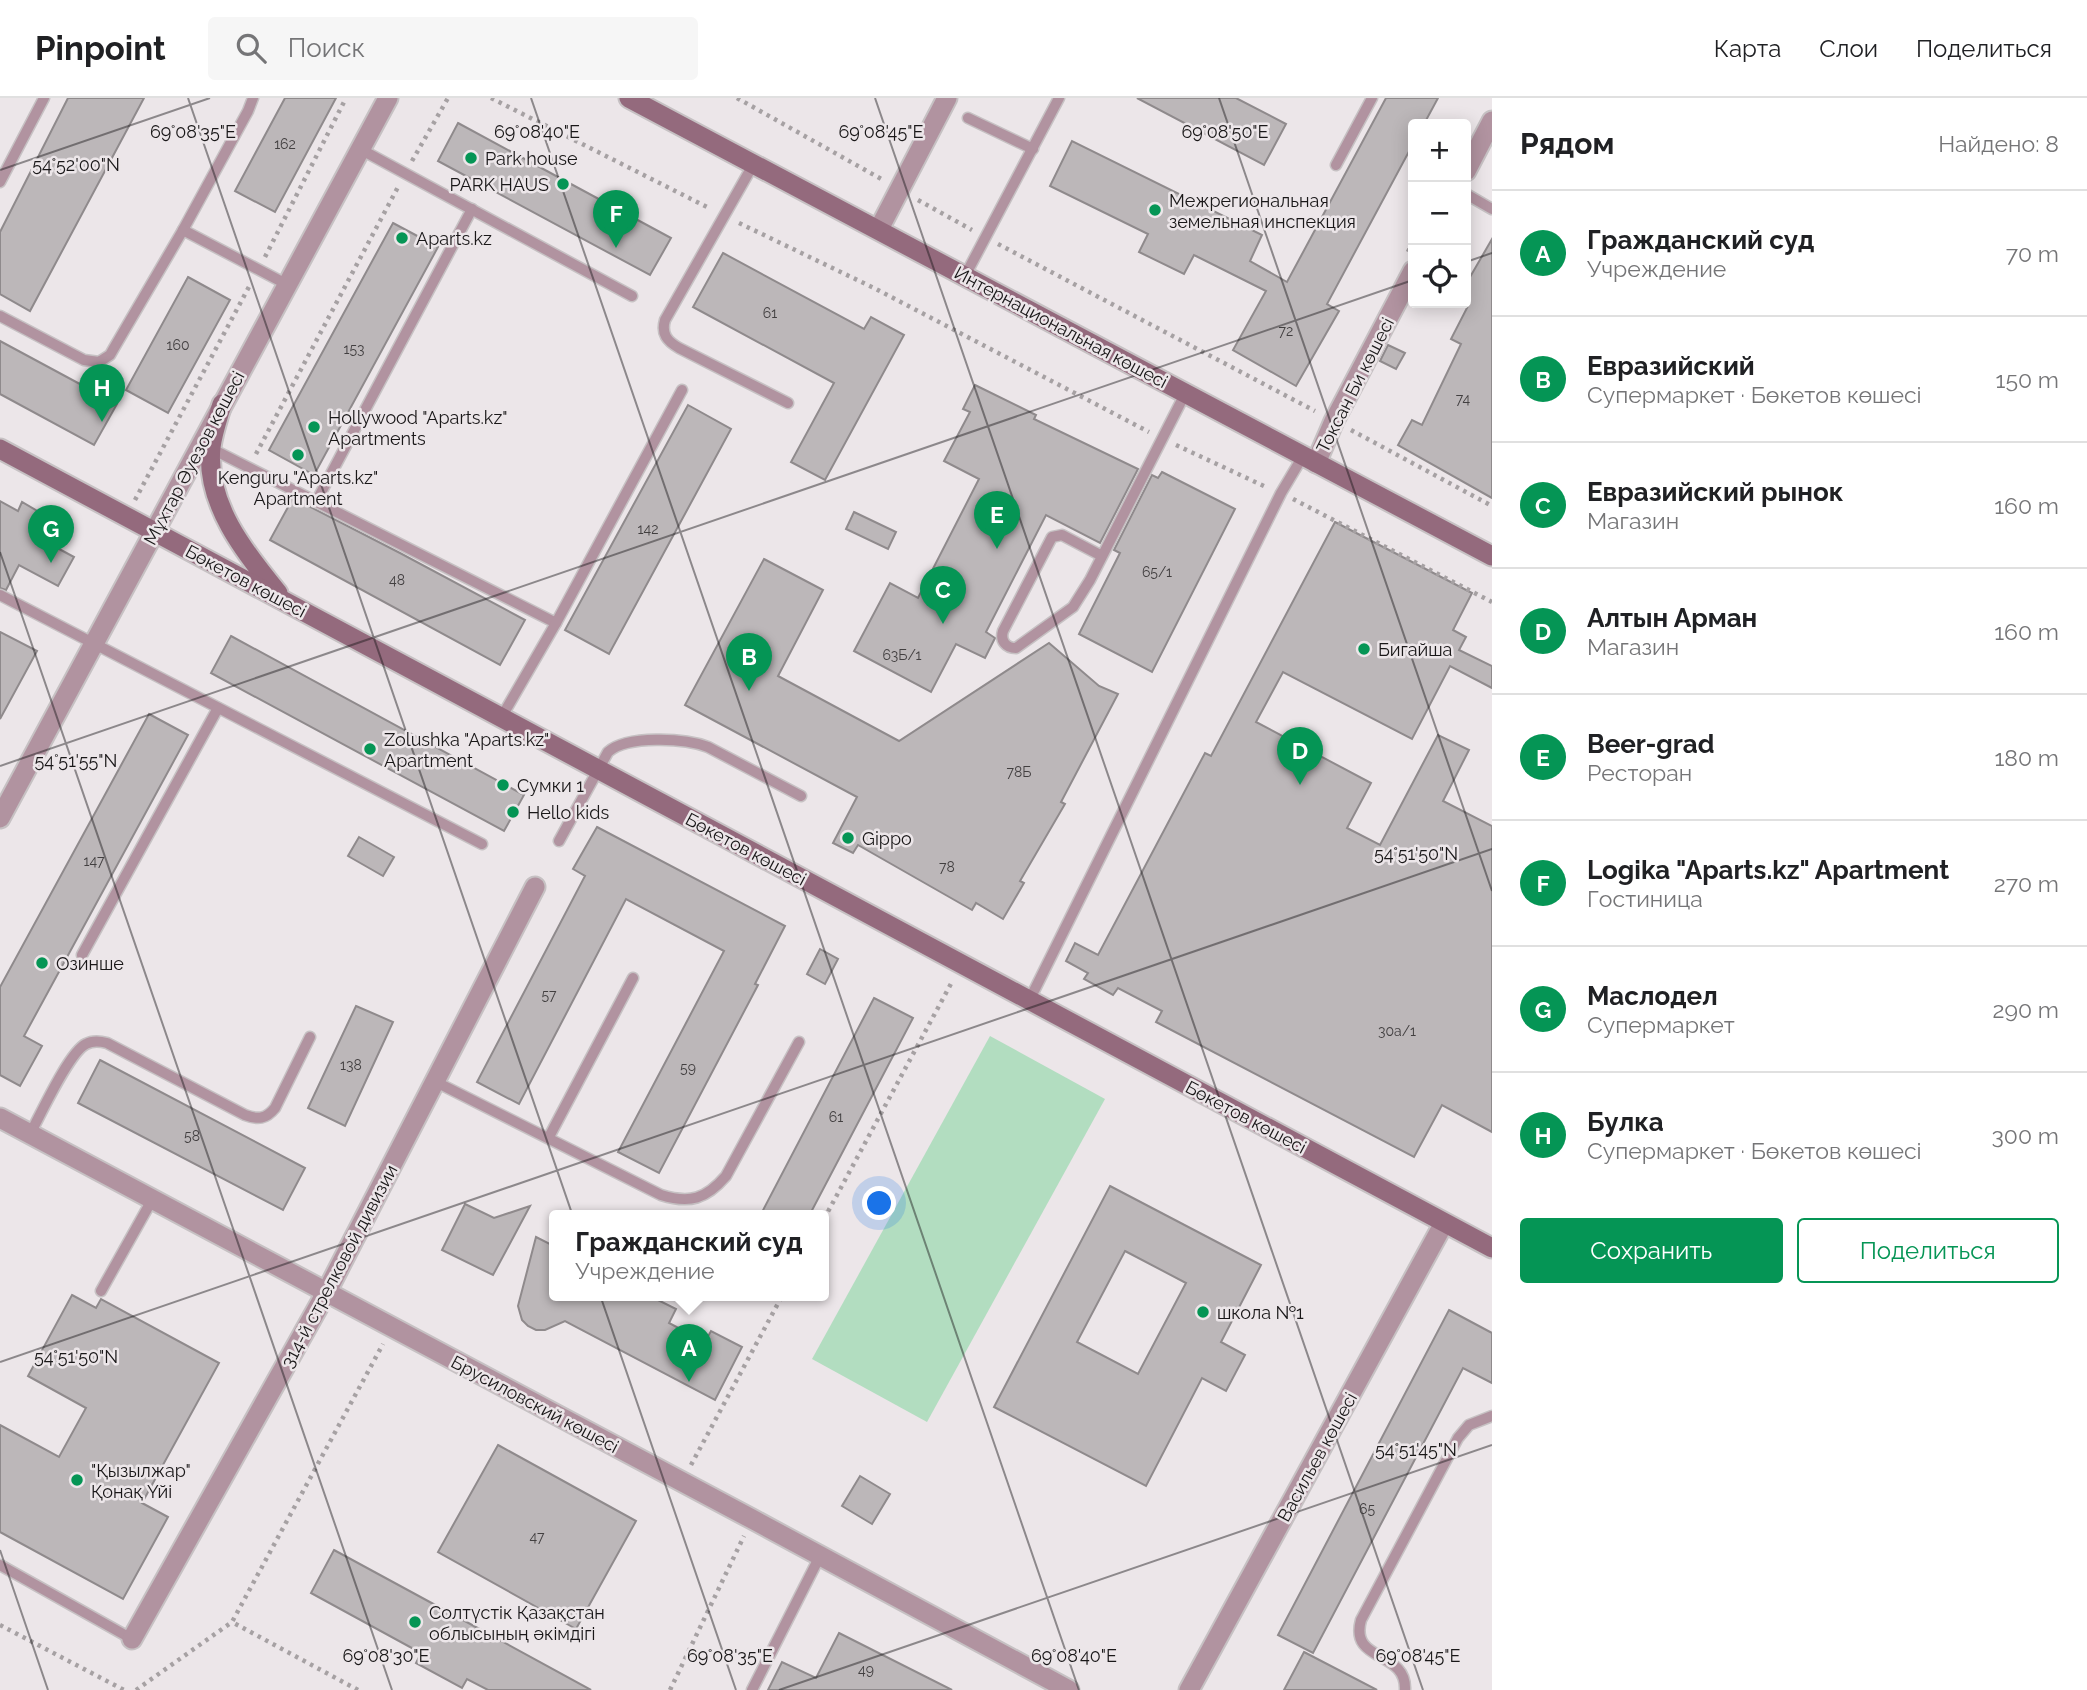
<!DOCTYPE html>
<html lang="ru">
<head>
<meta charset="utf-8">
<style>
  :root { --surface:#fff; --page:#f6f6f6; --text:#202124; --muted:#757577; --line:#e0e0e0; --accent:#059555 }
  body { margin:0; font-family:Raleway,sans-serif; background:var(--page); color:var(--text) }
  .controls { position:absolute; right:21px; top:21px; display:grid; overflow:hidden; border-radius:7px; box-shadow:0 4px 18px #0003 }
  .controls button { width:63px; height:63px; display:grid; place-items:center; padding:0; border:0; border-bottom:2px solid var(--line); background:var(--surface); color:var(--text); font:35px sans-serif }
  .you { position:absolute; left:880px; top:1106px; width:24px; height:24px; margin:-18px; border:5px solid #fff; border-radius:50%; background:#1a73e8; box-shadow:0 0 0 10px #1a73e833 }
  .badge { display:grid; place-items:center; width:46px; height:46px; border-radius:50%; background:var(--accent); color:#fff; font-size:23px; font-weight:700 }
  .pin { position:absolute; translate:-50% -58px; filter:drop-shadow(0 2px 4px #0008) }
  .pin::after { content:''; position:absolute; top:37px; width:24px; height:21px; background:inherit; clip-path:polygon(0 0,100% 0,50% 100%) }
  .popup { position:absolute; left:549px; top:1112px; width:280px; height:91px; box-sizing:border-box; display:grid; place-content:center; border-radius:7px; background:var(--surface); filter:drop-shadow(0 2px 5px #0005); font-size:23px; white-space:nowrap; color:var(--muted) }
  .popup b { font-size:26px; color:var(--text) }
  .popup::after { content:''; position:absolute; left:50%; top:100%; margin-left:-14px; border:14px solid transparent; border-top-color:var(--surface) }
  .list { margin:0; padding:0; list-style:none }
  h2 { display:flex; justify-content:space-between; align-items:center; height:91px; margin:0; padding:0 28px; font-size:30px }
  h2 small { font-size:23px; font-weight:400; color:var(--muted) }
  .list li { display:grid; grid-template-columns:46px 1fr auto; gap:21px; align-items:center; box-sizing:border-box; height:126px; padding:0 28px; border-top:2px solid var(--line) }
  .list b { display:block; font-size:26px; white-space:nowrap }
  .list p { margin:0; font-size:23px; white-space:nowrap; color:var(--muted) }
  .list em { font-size:23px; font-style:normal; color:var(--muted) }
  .actions { display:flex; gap:14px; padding:21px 28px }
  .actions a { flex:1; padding:16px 0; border:2px solid var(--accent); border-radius:7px; text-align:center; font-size:24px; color:var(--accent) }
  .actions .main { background:var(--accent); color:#fff }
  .icon { flex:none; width:38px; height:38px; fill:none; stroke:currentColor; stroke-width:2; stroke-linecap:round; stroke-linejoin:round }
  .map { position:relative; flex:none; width:1492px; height:1592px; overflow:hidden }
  header { display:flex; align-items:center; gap:42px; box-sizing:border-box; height:98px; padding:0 35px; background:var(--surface); border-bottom:2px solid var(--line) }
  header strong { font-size:33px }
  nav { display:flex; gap:38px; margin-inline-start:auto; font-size:24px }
  .search { width:490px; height:63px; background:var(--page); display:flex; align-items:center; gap:18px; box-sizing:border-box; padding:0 24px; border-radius:7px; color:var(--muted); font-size:26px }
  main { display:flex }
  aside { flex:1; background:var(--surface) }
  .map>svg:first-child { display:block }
</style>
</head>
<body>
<header>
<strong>Pinpoint</strong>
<div class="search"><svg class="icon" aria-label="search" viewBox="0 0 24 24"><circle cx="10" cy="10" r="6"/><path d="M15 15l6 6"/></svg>Поиск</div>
<nav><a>Карта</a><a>Слои</a><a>Поделиться</a></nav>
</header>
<main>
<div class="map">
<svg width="1492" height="1592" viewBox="0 0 1492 1592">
  <rect width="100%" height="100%" fill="#ece6e9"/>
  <!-- green -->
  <path fill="#b2ddc0" d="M990,938L1105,1001L927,1324L812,1261Z"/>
  <!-- building -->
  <g fill="#bcb7b9" stroke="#8f8a8c" stroke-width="2" fill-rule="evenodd">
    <path d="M68,0H144L30,213L0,196V134Z"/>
    <path d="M285,0H336L275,114L235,93Z"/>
    <path d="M1137,0H1236L1286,26L1264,67Z"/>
    <path d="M1386,0H1438L1424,26H1413V46L1327,206L1339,213L1296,288L1233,252L1266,193L1194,157L1184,176L1139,154L1148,136L1050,88L1072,43L1262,137L1250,163L1287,184Z"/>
    <path d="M458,25L671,140L650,177L438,63Z"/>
    <path d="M393,125L438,149L314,377L269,352Z"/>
    <path d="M1492,141V400L1398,347L1412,322L1422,327L1461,246L1451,241L1468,208L1466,207V186Z"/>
    <path d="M723,155L864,231L871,219L904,237L825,382L791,364L834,285L693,209Z"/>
    <path d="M188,179L230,202L168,315L126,292Z"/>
    <path d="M0,243L117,306L94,347L0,296Z"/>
    <path d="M1388,247L1405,255L1396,271L1380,263Z"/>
    <path d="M975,287L1036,317L1034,321L1138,371L1100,445L1046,417L986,534L995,540L985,560L956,546L931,594L854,553L890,485L918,500L979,381L944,363L970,314L963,311Z"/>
    <path d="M688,307L731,331L609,556L565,532Z"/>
    <path d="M1162,374L1235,411L1152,574L1079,536L1120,455L1114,452L1152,377L1158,380Z"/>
    <path d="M293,400L400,455L525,522L500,567L270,442Z"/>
    <path d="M0,403L18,413L22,404L46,418L35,438L74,459L58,488L19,467L6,492L0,490Z"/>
    <path d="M854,414L896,434L888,451L846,431Z"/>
    <path d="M1335,424L1472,495L1453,532L1466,539L1459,552L1492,568V590L1450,568L1412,641L1283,574L1256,624L1371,685L1347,730L1380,747L1438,637L1469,652L1443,703L1492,728V1034L1442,1007L1414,1059L1156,924L1162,913L1118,890L1113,897L1084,881L1088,875L1066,863L1075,845L1098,857L1205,655L1211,658Z"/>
    <path d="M764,461L823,492L778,578L899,643L1049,545L1099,588L1118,596L1061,704L1065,706L1020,783L1024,785L1003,821L976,805L972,812L858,747L853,755L833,745L857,699L685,607Z"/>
    <path d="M0,534L37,553L0,621Z"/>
    <path d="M231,538L524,697L504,733L211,575Z"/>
    <path d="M149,616L188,637L24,938L42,948L20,988L0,977V889Z"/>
    <path d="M597,729L785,828L755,886L758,887L659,1075L618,1054L724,853L626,801L519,1006L477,984L585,778L573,771Z"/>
    <path d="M359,739L394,759L383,778L348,758Z"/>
    <path d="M820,851L838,861L825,886L807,876Z"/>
    <path d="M874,900L913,920L809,1118H760Z"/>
    <path d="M356,908L393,924L345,1028L308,1010Z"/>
    <path d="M100,962L305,1070L283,1112L78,1005Z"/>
    <path d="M1110,1088L1261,1167L1221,1244L1245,1257L1226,1293L1202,1280L1146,1388L994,1309ZM1125,1153L1186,1185L1138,1276L1077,1244Z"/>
    <path d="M465,1106L494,1120L530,1108L493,1177L442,1152Z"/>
    <path d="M536,1139L554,1148V1198H650L676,1211L669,1225L705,1244L711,1233L742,1249L715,1302L565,1223L545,1232H536L528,1228L522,1222L518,1208Z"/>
    <path d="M72,1197L96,1210L101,1201L219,1265L142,1405L168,1419L123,1501L0,1434V1327L59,1359L86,1310L28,1278Z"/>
    <path d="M1449,1212L1492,1235V1285L1463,1270L1313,1555L1278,1537Z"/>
    <path d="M498,1347L636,1423L576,1531L438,1454Z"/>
    <path d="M860,1378L890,1396L872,1426L842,1408Z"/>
    <path d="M334,1452L474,1528L591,1592H488L467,1581L462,1590L416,1565L421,1555L311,1495Z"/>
    <path d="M839,1535L952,1592H768L782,1564L816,1580Z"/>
    <path d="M1304,1554L1377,1592H1284Z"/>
  </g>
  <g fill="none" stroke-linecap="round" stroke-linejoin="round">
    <defs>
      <g id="service">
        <path d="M968,20L1033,51"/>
        <path d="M360,51L632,198"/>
        <path d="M753,67L665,222C661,236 667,243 679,250L788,305"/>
        <path d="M1336,67L1372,0"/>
        <path d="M0,84L44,0"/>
        <path d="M1466,96L1492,111"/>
        <path d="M183,132L248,13L253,0"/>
        <path d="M965,178L1059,0"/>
        <path d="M0,218L84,262L99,264L110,257L114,250L183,132L288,187"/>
        <path d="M210,350L556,525"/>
        <path d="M316,404L472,111"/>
        <path d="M1102,458L1062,437L1052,439L1003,533C1000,543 1006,550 1016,550L1073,509L1090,482L1185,296"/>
        <path d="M0,497L482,746"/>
        <path d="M501,620L556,525L682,292"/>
        <path d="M559,743L608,654C627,637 685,640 708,649L801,698"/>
        <path d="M82,857L218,610"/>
        <path d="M1029,903L1281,395L1303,358"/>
        <path d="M436,984L661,1097C690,1106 706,1101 726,1078L799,944"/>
        <path d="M30,1036C40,1018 69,954 86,946C93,942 100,943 107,945L245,1017C258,1022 266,1021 275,1010L310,939"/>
        <path d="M549,1039L633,880"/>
        <path d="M101,1193L152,1102"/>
        <path d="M0,1467L132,1541"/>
        <path d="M752,1592L820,1458"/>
        <path d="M1405,1592C1407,1552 1349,1565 1361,1522L1458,1340L1469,1327L1492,1318"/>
      </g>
      <g id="minor">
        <path d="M1466,73L1492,23"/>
        <path d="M879,131L947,0"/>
        <path d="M1316,365L1334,323L1413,173"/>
        <path d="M132,1541L326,1195L535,789"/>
        <path d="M1189,1592L1444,1125"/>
      </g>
      <g id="tertiary">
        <path d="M0,720L388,0"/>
        <path d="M0,1020C357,1211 714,1399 1069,1592"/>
      </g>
      <g id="secondary">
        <path d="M629,0L1492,458"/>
        <path d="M222,306C218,320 213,334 211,349C205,405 245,455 278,495"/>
        <path d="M0,351L1492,1150"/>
      </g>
    </defs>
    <!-- service casing -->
    <use href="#service" stroke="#c6c1c3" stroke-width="13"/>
    <!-- minor casing -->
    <use href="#minor" stroke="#c6c1c3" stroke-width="23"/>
    <!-- tertiary casing -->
    <use href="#tertiary" stroke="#c6c1c3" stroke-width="23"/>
    <!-- secondary casing -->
    <use href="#secondary" stroke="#c6c1c3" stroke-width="23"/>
    <!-- path -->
    <g stroke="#a6a1a3" stroke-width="4.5" stroke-dasharray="3.5 5" stroke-linecap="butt">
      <path d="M491,0L709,110"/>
      <path d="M737,0L883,82"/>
      <path d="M412,63L448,0"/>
      <path d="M918,102L972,132"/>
      <path d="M739,125L876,191L1149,334"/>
      <path d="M998,146L1315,313"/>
      <path d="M1408,154L1413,143"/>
      <path d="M265,159L346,0"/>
      <path d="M1351,332L1492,408"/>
      <path d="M1176,347L1266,389"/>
      <path d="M256,356L398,89"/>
      <path d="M1293,401L1492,504"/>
      <path d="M135,402L251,185"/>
      <path d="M824,1121L953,882"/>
      <path d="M691,1367L782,1198"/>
      <path d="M0,1527L124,1592"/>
      <path d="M136,1592L232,1524"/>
      <path d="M358,1592L232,1524L383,1246"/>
      <path d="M670,1592L744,1438"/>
    </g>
    <!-- service -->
    <use href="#service" stroke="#b193a0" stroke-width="10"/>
    <!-- minor -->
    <use href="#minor" stroke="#b193a0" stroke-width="19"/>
    <!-- tertiary -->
    <use href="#tertiary" stroke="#b193a0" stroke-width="19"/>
    <!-- secondary -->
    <use href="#secondary" stroke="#946a7d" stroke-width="19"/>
  </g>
  <!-- ticks -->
  <path fill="none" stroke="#191718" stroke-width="2" stroke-opacity="0.45" d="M188,0L736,1592M531,0L1079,1592M875,0L1423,1592M1219,0L1492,793M0,72L210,0M1466,164L1492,155M0,454L392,1592M0,668L1413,182M0,1264L1492,751M0,1452L48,1592M779,1592L1492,1347"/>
  <!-- markers -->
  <g fill="#059555" stroke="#ece6e9" stroke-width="2.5">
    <circle cx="471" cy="60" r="7"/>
    <circle cx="563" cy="86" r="7"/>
    <circle cx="1155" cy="112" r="7"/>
    <circle cx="402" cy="140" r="7"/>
    <circle cx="314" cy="329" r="7"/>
    <circle cx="298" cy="357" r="7"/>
    <circle cx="1364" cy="551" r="7"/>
    <circle cx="370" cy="651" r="7"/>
    <circle cx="503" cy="687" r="7"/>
    <circle cx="513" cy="714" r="7"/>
    <circle cx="848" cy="740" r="7"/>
    <circle cx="42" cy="865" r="7"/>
    <circle cx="1203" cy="1214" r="7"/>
    <circle cx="77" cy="1382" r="7"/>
    <circle cx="415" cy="1524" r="7"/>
  </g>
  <g text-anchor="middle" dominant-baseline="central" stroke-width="5" stroke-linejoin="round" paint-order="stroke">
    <!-- number labels -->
    <g font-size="14" fill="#423f40">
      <text x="285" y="46">162</text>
      <text x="770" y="215">61</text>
      <text x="1286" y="233">72</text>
      <text x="178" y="247">160</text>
      <text x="354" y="251">153</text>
      <text x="1463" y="301">74</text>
      <text x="648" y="431">142</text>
      <text x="1157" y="474">65/1</text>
      <text x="397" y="482">48</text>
      <text x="902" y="557">63Б/1</text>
      <text x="1019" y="674">78Б</text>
      <text x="94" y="763">147</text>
      <text x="947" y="769">78</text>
      <text x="549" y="897">57</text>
      <text x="1397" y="933">30а/1</text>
      <text x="351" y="967">138</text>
      <text x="688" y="970">59</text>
      <text x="836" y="1019">61</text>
      <text x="192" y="1038">58</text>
      <text x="1367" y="1411">65</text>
      <text x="537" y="1439">47</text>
      <text x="866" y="1572">49</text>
    </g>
    <!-- poi labels -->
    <g font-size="18" fill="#191718" stroke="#ece6e9" text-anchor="start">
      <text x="485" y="60">Park house</text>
      <text x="549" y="86" text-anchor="end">PARK HAUS</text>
      <text x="1169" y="102">Межрегиональная<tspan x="1169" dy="21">земельная инспекция</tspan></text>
      <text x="416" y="140">Aparts.kz</text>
      <text x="328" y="319">Hollywood "Aparts.kz"<tspan x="328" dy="21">Apartments</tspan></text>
      <text x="298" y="379" text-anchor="middle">Kenguru "Aparts.kz"<tspan x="298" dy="21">Apartment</tspan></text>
      <text x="1378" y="551">Бигайша</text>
      <text x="384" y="641">Zolushka "Aparts.kz"<tspan x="384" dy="21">Apartment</tspan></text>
      <text x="517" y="687">Сумки 1</text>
      <text x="527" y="714">Hello kids</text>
      <text x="862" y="740">Gippo</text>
      <text x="56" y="865">Озинше</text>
      <text x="1217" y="1214">школа №1</text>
      <text x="91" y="1372">"Қызылжар"<tspan x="91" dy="21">Қонақ Үйі</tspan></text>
      <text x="429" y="1514">Солтүстік Қазақстан<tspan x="429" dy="21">облысының әкімдігі</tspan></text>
    </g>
    <!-- street labels -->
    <g font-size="18" fill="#191718" stroke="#ece6e9">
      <text transform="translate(1061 229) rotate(28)">Интернациональная көшесі</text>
      <text transform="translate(1355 287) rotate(-63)">Токсан Би көшесі</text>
      <text transform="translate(194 360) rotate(-62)">Мұхтар Әуезов көшесі</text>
      <text transform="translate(246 483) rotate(28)">Бөкетов көшесі</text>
      <text transform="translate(746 751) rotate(28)">Бөкетов көшесі</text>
      <text transform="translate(1246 1019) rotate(28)">Бөкетов көшесі</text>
      <text transform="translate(339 1168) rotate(-62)">314-й стрелковой дивизии</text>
      <text transform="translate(535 1306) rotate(28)">Брусиловский көшесі</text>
      <text transform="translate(1317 1359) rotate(-61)">Васильев көшесі</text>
    </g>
  </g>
  <g font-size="18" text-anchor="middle" fill="#191718" stroke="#ece6e9" stroke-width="5" stroke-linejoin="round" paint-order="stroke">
    <text x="193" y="40">69°08'35"E</text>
    <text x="881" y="40">69°08'45"E</text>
    <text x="1225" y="40">69°08'50"E</text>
    <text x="537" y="40">69°08'40"E</text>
    <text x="76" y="73">54°52'00"N</text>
    <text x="76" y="669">54°51'55"N</text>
    <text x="1416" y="762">54°51'50"N</text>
    <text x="76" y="1265">54°51'50"N</text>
    <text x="1416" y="1358">54°51'45"N</text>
    <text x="386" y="1564">69°08'30"E</text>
    <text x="730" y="1564">69°08'35"E</text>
    <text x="1074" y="1564">69°08'40"E</text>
    <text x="1418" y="1564">69°08'45"E</text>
  </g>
</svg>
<div class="controls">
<button>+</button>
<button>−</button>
<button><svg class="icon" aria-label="locate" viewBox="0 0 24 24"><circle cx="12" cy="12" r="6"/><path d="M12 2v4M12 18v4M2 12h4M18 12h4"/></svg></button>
</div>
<div class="you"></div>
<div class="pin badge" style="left:689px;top:1284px">A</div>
<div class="popup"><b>Гражданский суд</b>Учреждение</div>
<div class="pin badge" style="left:749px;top:593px">B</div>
<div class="pin badge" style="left:943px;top:526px">C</div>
<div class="pin badge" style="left:1300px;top:687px">D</div>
<div class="pin badge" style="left:997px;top:451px">E</div>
<div class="pin badge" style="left:616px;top:150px">F</div>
<div class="pin badge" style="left:51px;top:465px">G</div>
<div class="pin badge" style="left:102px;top:324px">H</div>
</div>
<aside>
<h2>Рядом<small>Найдено: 8</small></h2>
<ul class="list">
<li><span class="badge">A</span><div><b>Гражданский суд</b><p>Учреждение</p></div><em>70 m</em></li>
<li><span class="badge">B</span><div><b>Евразийский</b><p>Супермаркет · Бөкетов көшесі</p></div><em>150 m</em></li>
<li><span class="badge">C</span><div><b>Евразийский рынок</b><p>Магазин</p></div><em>160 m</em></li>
<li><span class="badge">D</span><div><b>Алтын Арман</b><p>Магазин</p></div><em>160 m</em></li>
<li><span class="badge">E</span><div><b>Beer-grad</b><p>Ресторан</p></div><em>180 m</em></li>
<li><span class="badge">F</span><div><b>Logika &quot;Aparts.kz&quot; Apartment</b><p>Гостиница</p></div><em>270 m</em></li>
<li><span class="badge">G</span><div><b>Маслодел</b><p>Супермаркет</p></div><em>290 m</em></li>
<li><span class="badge">H</span><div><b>Булка</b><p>Супермаркет · Бөкетов көшесі</p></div><em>300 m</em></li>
</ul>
<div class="actions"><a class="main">Сохранить</a><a>Поделиться</a></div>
</aside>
</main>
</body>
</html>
